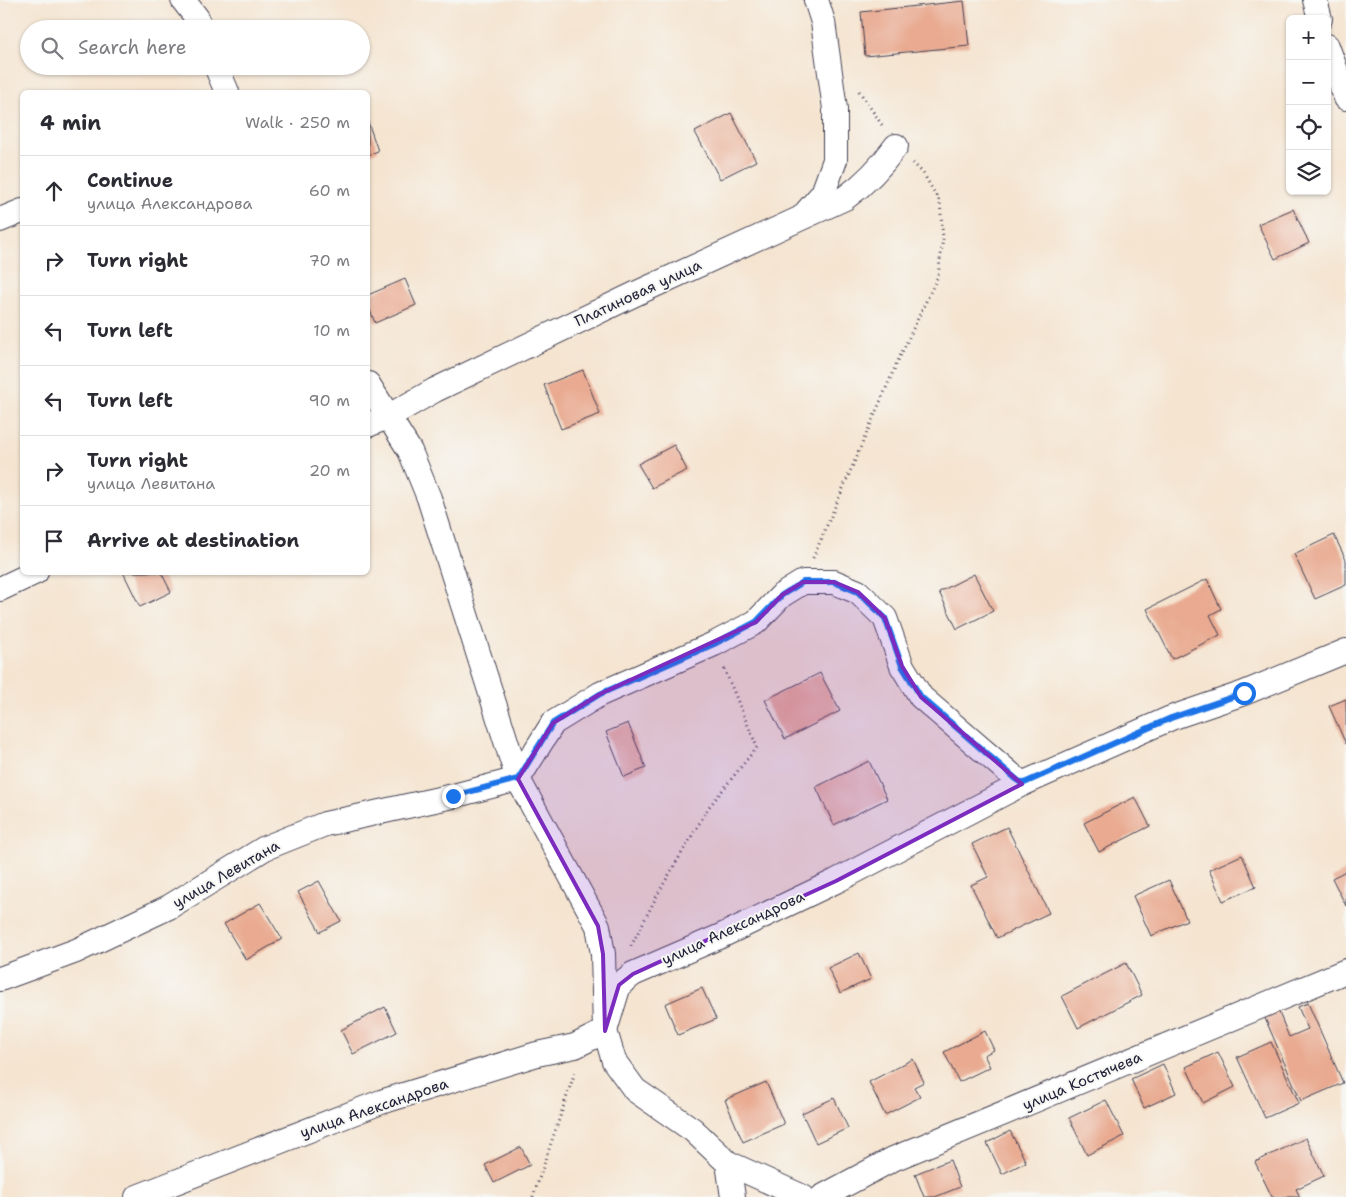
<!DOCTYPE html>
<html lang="en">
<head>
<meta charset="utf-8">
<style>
  :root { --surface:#fff; --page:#f7f7f7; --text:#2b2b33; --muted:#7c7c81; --line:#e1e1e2 }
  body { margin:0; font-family:"Shantell Sans",sans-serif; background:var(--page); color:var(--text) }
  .controls { position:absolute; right:15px; top:15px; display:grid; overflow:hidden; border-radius:8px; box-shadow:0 1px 4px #0004 }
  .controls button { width:45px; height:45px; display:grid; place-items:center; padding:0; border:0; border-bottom:1px solid var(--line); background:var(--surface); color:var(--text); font:25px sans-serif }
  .stop { position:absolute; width:15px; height:15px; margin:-11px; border:4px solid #1a73e8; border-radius:50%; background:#fff }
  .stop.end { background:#1a73e8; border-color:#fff; box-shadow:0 1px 5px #0008 }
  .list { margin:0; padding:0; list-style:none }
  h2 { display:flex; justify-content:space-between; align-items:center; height:65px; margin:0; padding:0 20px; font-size:21px }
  h2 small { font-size:16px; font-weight:400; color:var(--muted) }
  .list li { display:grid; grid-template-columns:32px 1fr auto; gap:15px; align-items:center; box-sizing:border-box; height:70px; padding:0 20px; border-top:1px solid var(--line) }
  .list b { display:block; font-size:19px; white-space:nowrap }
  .list p { margin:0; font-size:16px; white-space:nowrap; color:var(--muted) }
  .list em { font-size:16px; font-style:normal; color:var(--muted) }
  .icon { flex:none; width:28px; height:28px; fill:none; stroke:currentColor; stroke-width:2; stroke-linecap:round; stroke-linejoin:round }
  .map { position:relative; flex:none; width:1346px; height:1197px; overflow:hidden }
  .search { position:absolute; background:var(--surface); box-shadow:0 1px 4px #0004; left:20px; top:20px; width:350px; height:55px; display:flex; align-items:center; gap:12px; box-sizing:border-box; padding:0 18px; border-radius:28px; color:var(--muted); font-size:19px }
  .panel { position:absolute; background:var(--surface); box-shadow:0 1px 4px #0004; left:20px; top:90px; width:350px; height:485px; border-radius:8px }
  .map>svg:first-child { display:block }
</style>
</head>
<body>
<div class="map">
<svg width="1346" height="1197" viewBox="0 0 1346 1197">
  <rect width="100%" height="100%" fill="#f6f6f2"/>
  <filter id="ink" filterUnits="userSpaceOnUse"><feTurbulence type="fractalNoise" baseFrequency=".02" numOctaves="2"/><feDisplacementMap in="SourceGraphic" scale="10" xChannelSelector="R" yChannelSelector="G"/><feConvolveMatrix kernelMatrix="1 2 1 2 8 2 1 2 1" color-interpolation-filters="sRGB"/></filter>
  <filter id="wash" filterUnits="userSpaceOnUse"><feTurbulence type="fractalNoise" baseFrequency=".0096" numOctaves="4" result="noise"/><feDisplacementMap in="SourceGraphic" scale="20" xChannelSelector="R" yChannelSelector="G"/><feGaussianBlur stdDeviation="1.12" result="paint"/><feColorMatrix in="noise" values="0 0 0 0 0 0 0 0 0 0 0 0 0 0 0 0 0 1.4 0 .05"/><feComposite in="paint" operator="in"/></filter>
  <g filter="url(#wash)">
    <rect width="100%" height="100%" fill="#f5e4d0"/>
    <g id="blocks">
      <!-- building -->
      <g fill="#e9aa91">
        <path d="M964,1L969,46L865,56L861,12Z"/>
        <path d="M731,113L756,161L720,179L695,132Z"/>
        <path d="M368,122L378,151L368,155Z"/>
        <path d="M1293,209L1309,243L1275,259L1258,224Z"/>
        <path d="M405,279L416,305L375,323L368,305V295Z"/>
        <path d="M583,370L600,414L561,429L544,385Z"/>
        <path d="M674,445L687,470L652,488L638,464Z"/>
        <path d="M1334,535L1346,560V585L1315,599L1294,554Z"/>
        <path d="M123,572H161L171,592L140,607Z"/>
        <path d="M974,574L993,611L957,629L939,592Z"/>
        <path d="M1207,579L1221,609L1210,615L1220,635L1172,659L1147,609Z"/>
        <path d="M820,673L840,711L785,739L765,700Z"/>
        <path d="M1346,699V744L1329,706Z"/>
        <path d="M628,723L646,768L624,777L606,732Z"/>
        <path d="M869,761L887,799L834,825L816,787Z"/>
        <path d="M1135,797L1150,826L1099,852L1084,823Z"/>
        <path d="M1007,827L1049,913L997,938L971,885L988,877L972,844Z"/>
        <path d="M1242,855L1256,887L1223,901L1209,870Z"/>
        <path d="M1346,871V906L1332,878Z"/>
        <path d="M1169,880L1187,920L1151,936L1133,896Z"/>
        <path d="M319,881L341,921L320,932L298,892Z"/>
        <path d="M260,903L282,939L246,960L224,924Z"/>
        <path d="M859,953L871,979L840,993L828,968Z"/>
        <path d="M1126,963L1142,995L1078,1028L1062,996Z"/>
        <path d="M702,988L716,1019L678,1035L665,1004Z"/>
        <path d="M1308,1003L1343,1083L1301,1101L1264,1016L1278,1010L1289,1037L1308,1029L1298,1007Z"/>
        <path d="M385,1007L397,1032L353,1054L341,1030Z"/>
        <path d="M985,1031L994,1050L984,1055L990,1067L959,1082L944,1052Z"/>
        <path d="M1271,1042L1299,1103L1265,1118L1237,1057Z"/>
        <path d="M1218,1052L1235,1087L1203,1103L1186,1067Z"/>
        <path d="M913,1059L924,1082L914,1087L920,1097L885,1115L869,1082Z"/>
        <path d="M1163,1064L1176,1093L1144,1108L1131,1079Z"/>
        <path d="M766,1082L784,1124L743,1142L725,1100Z"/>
        <path d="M834,1098L848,1128L816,1143L802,1113Z"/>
        <path d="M1106,1100L1124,1136L1087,1155L1069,1118Z"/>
        <path d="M1010,1131L1026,1162L1002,1174L987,1143Z"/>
        <path d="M1306,1138L1324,1176L1296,1189L1300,1197H1272L1255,1162Z"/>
        <path d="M521,1147L530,1165L494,1183L485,1165Z"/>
        <path d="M950,1160L960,1187L935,1197H924L915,1174Z"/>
      </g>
    </g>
  </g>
  <g filter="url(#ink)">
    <use href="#blocks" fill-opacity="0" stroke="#423f51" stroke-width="1"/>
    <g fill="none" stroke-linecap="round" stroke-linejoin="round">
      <defs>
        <g id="street">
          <path d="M183,0L197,18L201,29"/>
          <path d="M1315,0L1320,19"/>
          <path d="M1327,46L1346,98"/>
          <path d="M216,66L227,92"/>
          <path d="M804,215L823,193L835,160V109L823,22L816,0"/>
          <path d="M0,220L22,211"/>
          <path d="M368,384L410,451L429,498L518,779L598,926L603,954L605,1031L614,1061L635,1090L693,1130L728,1163L733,1197"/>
          <path d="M368,425L389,416L435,390L635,294L845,198C866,183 881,167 896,146"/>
          <path d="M0,589L36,572"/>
          <path d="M0,979L76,951L169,907L265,848L325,824L453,796L518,779L553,723L600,694L714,644L756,622L782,595L803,582H834L858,592L885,618L902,666L921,697L1022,784"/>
          <path d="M728,1163L803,1197"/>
          <path d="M137,1197L381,1102L537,1054L575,1046L605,1031L619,985L633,974L721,936L836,881L1022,784L1171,718L1244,693L1346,651"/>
          <path d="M822,1197L893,1159L1346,971"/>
        </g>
      </defs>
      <!-- street casing -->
      <use href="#street" stroke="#423f51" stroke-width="26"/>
      <!-- path -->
      <g stroke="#423f51" stroke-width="3" stroke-dasharray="1 4" stroke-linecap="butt">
        <path d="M859,91L882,125"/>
        <path d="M813,558L896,365L938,276L943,238L940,202L923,173L913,163"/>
        <path d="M631,946L660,890L709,807L757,747L723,666"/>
        <path d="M533,1197L575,1072"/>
      </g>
      <!-- street -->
      <use href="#street" stroke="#fff" stroke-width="24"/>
    </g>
  </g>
  <g fill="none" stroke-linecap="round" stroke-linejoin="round" filter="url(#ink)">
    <!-- route -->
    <path stroke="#1a73e8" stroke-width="6" d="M453,796L518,779L553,723L600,694L714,644L756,622L782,595L803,582H834L858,592L885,618L902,666L921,697L1022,784L1171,718L1244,693"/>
  </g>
  <!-- marked area -->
  <path fill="#7b2cbf" fill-opacity="0.2" stroke="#7b2cbf" stroke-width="4" stroke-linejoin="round" d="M803,582H834L858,592L885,618L902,666L921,697L1022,784L836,881L633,974L619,985L605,1031L603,954L598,926L518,779L553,723L600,694L756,622L782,595Z"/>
  <g text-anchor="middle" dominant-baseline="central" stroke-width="4" stroke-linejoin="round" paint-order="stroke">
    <!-- street labels -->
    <g font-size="15" fill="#22223b" stroke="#f6f6f2">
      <text transform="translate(638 293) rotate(-25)">Платиновая улица</text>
      <text transform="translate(226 874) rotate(-30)">улица Левитана</text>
      <text transform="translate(733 928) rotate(-25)">улица Александрова</text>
      <text transform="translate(1082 1081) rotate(-23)">улица Костычева</text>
      <text transform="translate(374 1108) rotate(-19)">улица Александрова</text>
    </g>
  </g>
</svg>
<div class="controls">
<button>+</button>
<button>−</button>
<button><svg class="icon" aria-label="locate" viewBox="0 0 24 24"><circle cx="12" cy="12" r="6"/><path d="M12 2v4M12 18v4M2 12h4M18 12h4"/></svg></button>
<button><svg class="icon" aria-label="layers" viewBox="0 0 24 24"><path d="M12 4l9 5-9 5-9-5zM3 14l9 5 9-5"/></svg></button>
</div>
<div class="stop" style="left:1244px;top:693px"></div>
<div class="stop end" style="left:453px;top:796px"></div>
<div class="search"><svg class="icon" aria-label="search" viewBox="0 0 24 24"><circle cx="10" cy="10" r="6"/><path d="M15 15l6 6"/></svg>Search here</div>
<section class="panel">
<h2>4 min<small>Walk · 250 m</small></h2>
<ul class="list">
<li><svg class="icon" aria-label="ahead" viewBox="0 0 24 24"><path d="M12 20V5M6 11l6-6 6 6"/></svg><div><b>Continue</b><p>улица Александрова</p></div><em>60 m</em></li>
<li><svg class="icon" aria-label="right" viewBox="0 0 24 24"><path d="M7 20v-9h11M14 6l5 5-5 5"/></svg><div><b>Turn right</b></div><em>70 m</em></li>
<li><svg class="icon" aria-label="left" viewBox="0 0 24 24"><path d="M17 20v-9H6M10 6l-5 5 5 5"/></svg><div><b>Turn left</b></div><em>10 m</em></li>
<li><svg class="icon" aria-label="left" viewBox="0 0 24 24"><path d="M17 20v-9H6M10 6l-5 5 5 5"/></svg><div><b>Turn left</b></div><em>90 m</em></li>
<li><svg class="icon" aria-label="right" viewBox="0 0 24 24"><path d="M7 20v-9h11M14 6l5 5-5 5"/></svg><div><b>Turn right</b><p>улица Левитана</p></div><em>20 m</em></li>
<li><svg class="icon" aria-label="arrive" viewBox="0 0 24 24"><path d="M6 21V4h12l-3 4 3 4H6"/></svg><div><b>Arrive at destination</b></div></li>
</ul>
</section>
</div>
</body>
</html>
